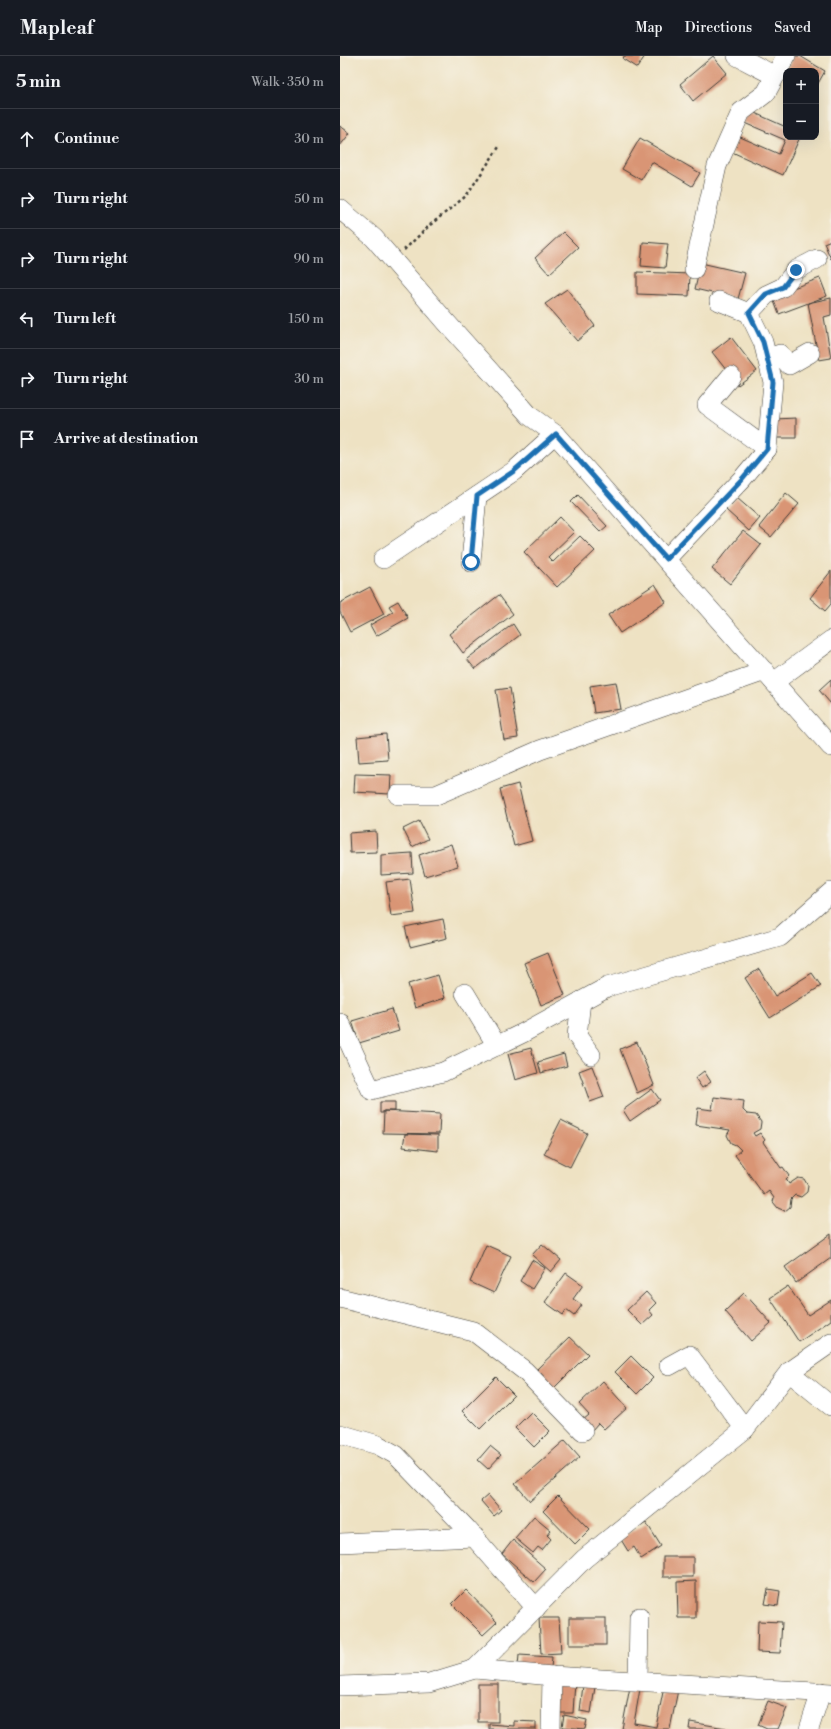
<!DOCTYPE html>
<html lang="en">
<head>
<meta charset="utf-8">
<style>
  :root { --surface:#171b24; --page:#20242c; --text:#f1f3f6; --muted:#9ea1a6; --line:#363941 }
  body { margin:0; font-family:"Libre Bodoni",serif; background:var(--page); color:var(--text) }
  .controls { position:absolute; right:12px; top:12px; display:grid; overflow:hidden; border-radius:8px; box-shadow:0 4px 16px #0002 }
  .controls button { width:36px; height:36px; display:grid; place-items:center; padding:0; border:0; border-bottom:1px solid var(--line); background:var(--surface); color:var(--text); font:20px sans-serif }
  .stop { position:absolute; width:12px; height:12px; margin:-9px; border:3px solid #1f6fb2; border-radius:50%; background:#fff }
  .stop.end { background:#1f6fb2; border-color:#fff; box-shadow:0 1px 4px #0008 }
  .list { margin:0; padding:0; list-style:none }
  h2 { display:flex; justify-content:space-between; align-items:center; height:52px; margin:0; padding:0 16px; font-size:17px }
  h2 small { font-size:13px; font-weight:400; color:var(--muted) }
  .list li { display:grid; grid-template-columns:26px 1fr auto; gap:12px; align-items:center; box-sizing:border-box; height:60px; padding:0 16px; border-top:1px solid var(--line) }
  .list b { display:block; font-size:15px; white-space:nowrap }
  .list em { font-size:13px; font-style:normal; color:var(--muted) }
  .icon { flex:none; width:22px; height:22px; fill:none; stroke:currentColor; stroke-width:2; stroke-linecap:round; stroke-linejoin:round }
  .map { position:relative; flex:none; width:491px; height:1673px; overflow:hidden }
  header { display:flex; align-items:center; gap:24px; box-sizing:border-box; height:56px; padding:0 20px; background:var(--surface); border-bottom:1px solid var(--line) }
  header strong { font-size:19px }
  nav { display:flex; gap:22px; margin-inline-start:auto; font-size:14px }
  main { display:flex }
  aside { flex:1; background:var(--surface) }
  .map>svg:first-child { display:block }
</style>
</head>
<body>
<header>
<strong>Mapleaf</strong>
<nav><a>Map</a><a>Directions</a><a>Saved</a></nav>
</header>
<main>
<aside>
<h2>5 min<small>Walk · 350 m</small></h2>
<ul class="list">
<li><svg class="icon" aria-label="ahead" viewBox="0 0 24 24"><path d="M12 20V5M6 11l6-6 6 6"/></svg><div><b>Continue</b></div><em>30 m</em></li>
<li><svg class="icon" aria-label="right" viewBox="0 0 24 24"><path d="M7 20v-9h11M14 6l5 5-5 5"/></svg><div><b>Turn right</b></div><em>50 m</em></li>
<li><svg class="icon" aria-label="right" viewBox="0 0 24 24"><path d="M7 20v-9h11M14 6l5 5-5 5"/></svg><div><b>Turn right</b></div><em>90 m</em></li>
<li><svg class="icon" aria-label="left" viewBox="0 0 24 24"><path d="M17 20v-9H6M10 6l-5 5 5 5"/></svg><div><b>Turn left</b></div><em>150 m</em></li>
<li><svg class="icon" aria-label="right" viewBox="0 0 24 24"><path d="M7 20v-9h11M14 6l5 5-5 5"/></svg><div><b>Turn right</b></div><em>30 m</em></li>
<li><svg class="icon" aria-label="arrive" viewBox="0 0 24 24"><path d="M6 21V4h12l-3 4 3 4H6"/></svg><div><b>Arrive at destination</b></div></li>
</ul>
</aside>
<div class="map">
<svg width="491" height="1673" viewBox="0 0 491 1673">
  <rect width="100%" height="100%" fill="#f7f3e8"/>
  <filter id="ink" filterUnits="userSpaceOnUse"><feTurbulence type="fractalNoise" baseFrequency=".025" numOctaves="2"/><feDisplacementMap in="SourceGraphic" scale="8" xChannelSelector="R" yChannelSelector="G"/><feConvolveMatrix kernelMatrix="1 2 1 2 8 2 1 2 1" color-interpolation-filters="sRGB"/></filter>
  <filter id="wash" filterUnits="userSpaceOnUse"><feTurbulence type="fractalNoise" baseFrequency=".012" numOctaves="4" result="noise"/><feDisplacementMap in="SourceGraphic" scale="16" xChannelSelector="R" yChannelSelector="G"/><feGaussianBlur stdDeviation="0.9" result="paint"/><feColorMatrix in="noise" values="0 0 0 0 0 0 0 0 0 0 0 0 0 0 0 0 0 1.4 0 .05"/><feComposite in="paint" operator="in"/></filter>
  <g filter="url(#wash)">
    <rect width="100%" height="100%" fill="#eee2c3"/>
    <g id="blocks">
      <!-- building -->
      <g fill="#d99575">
        <path d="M284,0H305L297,12L283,3Z"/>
        <path d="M373,0L387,17L353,45L340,28Z"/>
        <path d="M453,0H460L485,15L476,31V15H446Z"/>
        <path d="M408,54L446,71V81H460L443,119L392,96L398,80L439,98L445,84L403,66Z"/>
        <path d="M0,70L10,77L0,90Z"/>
        <path d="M300,82L360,117L352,130L312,106L301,124L282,113Z"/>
        <path d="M223,176L238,191L209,218L195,202Z"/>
        <path d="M491,184V203L484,187Z"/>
        <path d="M303,186L328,188L325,212L301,210Z"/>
        <path d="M361,207L405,217L398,243L355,233Z"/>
        <path d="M297,216L350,218L349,240L297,238Z"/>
        <path d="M480,222L487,240L439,258L432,240Z"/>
        <path d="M227,233L255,270L237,285L205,248Z"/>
        <path d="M491,242V259L484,261L491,302L479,304L468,247Z"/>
        <path d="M391,281L417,315L398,329L372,296Z"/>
        <path d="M456,362V382H436L435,363Z"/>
        <path d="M446,437L459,448L431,481L419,471Z"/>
        <path d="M238,439L267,470L260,476L231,446Z"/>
        <path d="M397,442L420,462L409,475L386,454Z"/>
        <path d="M220,461L234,476L208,501L213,506L240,480L255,495L217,531L184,496Z"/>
        <path d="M403,475L421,489L390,528L372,513Z"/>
        <path d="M491,515V548L485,555L470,542Z"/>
        <path d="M315,528L326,546L280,577L268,559Z"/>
        <path d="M30,531L44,558L10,576L0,556V547Z"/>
        <path d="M159,539L173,558L123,597L109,578Z"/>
        <path d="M58,545L68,562L36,580L30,569L53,556L49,550Z"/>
        <path d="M173,568L180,579L135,613L127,603Z"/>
        <path d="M491,623V648L479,634Z"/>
        <path d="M276,626L281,653L254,657L250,630Z"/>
        <path d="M170,632L178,682L164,684L156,634Z"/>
        <path d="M46,678L48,704L19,706L17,681Z"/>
        <path d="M15,718L51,719L50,738L14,736Z"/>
        <path d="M178,728L192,785L174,790L160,733Z"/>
        <path d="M79,765L88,783L72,791L63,773Z"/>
        <path d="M36,775L37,796L10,797L9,777Z"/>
        <path d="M111,788L118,810L85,820L79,799Z"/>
        <path d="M72,797L73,817L41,819V799Z"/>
        <path d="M70,823L75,857L51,860L46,826Z"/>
        <path d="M103,863L107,882L70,891L65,871Z"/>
        <path d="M208,897L225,939L201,949L184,907Z"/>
        <path d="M419,913L435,940L472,917L481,930L430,962L405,922Z"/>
        <path d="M98,919L105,942L75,952L68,928Z"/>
        <path d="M52,953L59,975L19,987L12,965Z"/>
        <path d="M297,986L314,1029L297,1037L280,993Z"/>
        <path d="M191,992L198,1017L175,1024L168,998Z"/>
        <path d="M224,998L227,1010L201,1017L198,1006Z"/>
        <path d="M252,1010L264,1041L250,1046L239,1015Z"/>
        <path d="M364,1015L371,1026L362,1032L355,1022Z"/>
        <path d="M312,1033L320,1044L290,1065L283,1054Z"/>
        <path d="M374,1041L404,1045L403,1054L407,1058L416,1059L421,1066L420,1073L413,1077L415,1080L420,1077L425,1084L423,1086L441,1112L443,1111L449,1120L446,1123L449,1128L458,1122L464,1123L468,1130L467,1136L461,1141L455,1139L451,1143L450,1151L445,1155L438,1152L433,1146L434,1142L429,1135L424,1139L395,1099L401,1094L396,1089L391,1087L387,1079L390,1074L356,1069L358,1052L372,1054Z"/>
        <path d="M40,1046H55V1055H43V1057H40Z"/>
        <path d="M44,1055L100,1058L99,1078L43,1077Z"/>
        <path d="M221,1064L247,1077L230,1111L204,1098Z"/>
        <path d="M65,1078L98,1079V1095L63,1091Z"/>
        <path d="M491,1178V1202L456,1227L445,1211Z"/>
        <path d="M202,1188L221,1204L211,1216L192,1199Z"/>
        <path d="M146,1189L171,1200L154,1237L130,1226Z"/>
        <path d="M192,1204L205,1212L192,1233L180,1225Z"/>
        <path d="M226,1217L243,1229L233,1243L242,1249L234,1260L226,1254L223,1259L205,1246Z"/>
        <path d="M448,1230L468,1259L491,1244V1264L459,1286L430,1242Z"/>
        <path d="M306,1236L316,1247L309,1254L313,1259L302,1269L287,1254Z"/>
        <path d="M404,1237L431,1267L411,1285L385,1255Z"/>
        <path d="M230,1281L248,1298L214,1332L197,1313Z"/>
        <path d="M291,1300L313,1322L297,1338L275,1316Z"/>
        <path d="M156,1321L174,1339L140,1373L122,1355Z"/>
        <path d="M263,1325L287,1352L264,1373L258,1367L252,1374L243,1364L249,1359L239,1348Z"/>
        <path d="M191,1356L210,1375L194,1391L175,1372Z"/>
        <path d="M225,1384L240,1401L190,1445L175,1428Z"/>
        <path d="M150,1390L161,1399L148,1413L138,1404Z"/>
        <path d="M148,1439L161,1454L154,1460L141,1445Z"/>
        <path d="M218,1440L250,1473L235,1488L203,1455Z"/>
        <path d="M194,1460L211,1474L207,1479L211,1483L202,1494L198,1491L193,1497L175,1482Z"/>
        <path d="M306,1466L321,1490L301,1503L294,1491L288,1495L280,1482Z"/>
        <path d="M173,1484L206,1513L194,1526L162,1498Z"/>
        <rect x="323" y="1501" width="30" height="20"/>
        <path d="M356,1525V1562H338L337,1526Z"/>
        <path d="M428,1533L440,1535L438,1550L425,1548Z"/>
        <path d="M126,1534L157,1566L143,1579L112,1548Z"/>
        <path d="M199,1562H219L221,1597L201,1598Z"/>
        <rect x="229" y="1562" width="37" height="27"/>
        <path d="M418,1565L442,1566L440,1597L417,1596Z"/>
        <path d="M179,1599L212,1601L211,1612L178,1610Z"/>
        <path d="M216,1625L235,1626L233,1657H215Z"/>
        <rect x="138" y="1628" width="20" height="38"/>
        <path d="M243,1629L255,1631L251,1657L240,1655Z"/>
        <path d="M290,1631L300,1633L294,1667L316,1671L324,1631L338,1634L330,1673H282Z"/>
        <path d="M428,1645L447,1652L438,1673H427L418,1669Z"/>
        <path d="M224,1659L247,1664L245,1673L222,1671Z"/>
        <path d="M174,1665L196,1666V1673H149V1668L174,1670Z"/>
        <path d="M350,1666L386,1672V1673H349Z"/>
      </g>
    </g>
  </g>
  <g filter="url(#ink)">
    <use href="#blocks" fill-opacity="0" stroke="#3c3a35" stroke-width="1"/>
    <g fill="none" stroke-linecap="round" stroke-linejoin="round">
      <defs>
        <g id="minor">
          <path d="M397,0L435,20"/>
          <path d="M0,153L34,182L107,267L190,360L215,378L491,691"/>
          <path d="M354,213L377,110L401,56L426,37L446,0"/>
          <path d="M409,257L426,239L443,231L456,214L477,203"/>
          <path d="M427,302L440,298L449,309L470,297"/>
          <path d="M391,320L367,349L427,393"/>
          <path d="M43,503L174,415L215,378"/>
          <path d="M326,503L402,423L427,393L433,326L423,286L409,257L379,245"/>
          <path d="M131,506L137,440"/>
          <path d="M434,626L491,584"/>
          <path d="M58,739H96L200,694L425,615"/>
          <path d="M125,937L157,990"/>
          <path d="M241,945L237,980L251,999"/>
          <path d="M0,967L31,1034L103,1016L183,977L267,931L440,881L491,836"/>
          <path d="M0,1242L133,1275L185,1315L243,1375"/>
          <path d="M329,1310L349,1299L405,1373"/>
          <path d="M449,1316L491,1350"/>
          <path d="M0,1378L38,1389L56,1399L127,1473L196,1552"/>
          <path d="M0,1487L135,1481"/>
          <path d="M135,1613L244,1503L405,1373L449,1316L491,1287"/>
          <path d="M298,1624L299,1561"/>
          <path d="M0,1630L89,1627L135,1613L212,1620L491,1637"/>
          <path d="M211,1673L212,1620"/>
          <path d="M469,1673L481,1636"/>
        </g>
      </defs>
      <!-- minor casing -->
      <use href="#minor" stroke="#3c3a35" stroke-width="20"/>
      <!-- path -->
      <path stroke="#3c3a35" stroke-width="2.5" stroke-dasharray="3 3" stroke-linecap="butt" d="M64,194L90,169L126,140L159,91"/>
      <!-- minor -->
      <use href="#minor" stroke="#fff" stroke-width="19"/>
    </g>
  </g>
  <g fill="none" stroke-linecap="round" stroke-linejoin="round" filter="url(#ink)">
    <!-- route -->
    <path stroke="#1f6fb2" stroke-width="5" d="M131,506L137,440L174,415L216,378L326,503L402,423L427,393L433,326L423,286L409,257L426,238L443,231L456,214"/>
  </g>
</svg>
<div class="controls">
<button>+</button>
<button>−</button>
</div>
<div class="stop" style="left:131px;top:506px"></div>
<div class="stop end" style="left:456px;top:214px"></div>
</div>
</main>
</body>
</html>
